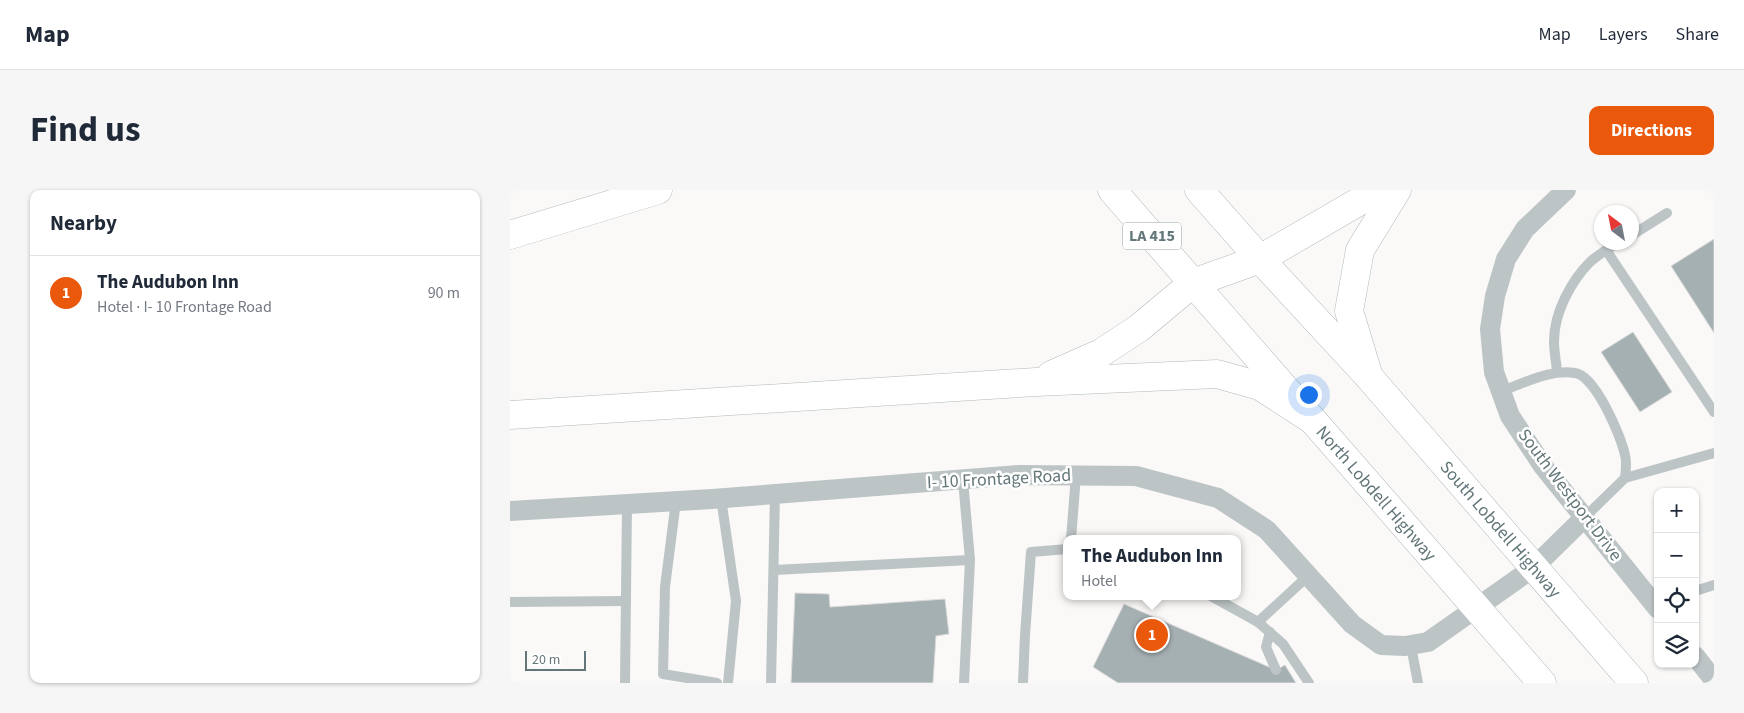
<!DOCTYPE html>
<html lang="en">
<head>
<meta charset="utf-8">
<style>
  :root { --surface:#fff; --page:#f6f6f7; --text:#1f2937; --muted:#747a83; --line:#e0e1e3; --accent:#ea580c }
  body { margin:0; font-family:"Source Sans 3",sans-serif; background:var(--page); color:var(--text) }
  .controls { position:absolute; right:15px; bottom:15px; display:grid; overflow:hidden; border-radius:10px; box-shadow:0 1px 4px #0004 }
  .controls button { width:45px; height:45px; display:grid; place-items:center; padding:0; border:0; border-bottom:1px solid var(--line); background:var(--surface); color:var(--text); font:25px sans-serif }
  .compass { position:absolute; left:1084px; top:15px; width:45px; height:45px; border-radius:50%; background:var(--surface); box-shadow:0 1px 4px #0004; rotate:328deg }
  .scale { position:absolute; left:15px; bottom:12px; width:61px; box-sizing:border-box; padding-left:5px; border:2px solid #63767a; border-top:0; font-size:14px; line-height:18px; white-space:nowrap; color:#63767a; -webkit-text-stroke:4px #fff; paint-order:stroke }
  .you { position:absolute; left:798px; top:204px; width:18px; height:18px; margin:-12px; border:4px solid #fff; border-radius:50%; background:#1a73e8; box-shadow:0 0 0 8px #1a73e833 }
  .badge { display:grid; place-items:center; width:32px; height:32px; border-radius:50%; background:var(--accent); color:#fff; font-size:16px; font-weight:700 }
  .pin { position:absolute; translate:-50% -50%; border:2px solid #fff; box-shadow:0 1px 5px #0006 }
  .popup { position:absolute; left:553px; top:345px; width:178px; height:65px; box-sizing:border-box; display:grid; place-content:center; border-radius:10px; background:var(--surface); filter:drop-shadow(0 1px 4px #0005); font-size:16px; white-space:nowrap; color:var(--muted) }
  .popup b { font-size:19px; color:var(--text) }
  .popup::after { content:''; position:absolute; left:50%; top:100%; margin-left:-10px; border:10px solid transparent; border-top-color:var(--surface) }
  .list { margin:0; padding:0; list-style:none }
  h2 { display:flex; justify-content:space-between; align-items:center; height:65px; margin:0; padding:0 20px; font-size:21px }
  h2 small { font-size:16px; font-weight:400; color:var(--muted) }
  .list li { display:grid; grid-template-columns:32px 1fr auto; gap:15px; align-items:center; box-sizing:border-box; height:75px; padding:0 20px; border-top:1px solid var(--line) }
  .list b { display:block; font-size:19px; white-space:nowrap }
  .list p { margin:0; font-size:16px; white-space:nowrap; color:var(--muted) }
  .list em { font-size:16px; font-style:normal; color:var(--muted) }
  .icon { flex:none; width:28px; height:28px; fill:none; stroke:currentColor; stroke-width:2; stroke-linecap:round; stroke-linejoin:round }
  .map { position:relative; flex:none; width:1204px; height:493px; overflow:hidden; border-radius:10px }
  header { display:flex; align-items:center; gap:30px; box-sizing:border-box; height:70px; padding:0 25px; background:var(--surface); border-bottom:1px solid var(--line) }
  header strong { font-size:24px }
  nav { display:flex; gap:28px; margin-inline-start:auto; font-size:18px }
  .intro { display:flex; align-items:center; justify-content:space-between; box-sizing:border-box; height:120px; padding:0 30px }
  h1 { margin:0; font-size:35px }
  .button { padding:12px 22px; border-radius:10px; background:var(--accent); color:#fff; font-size:18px; font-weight:700 }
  main { display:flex; gap:30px; padding:0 30px }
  aside { flex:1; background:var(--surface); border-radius:10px; box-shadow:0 1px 4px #0004 }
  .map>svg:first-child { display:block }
</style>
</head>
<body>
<header>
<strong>Map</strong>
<nav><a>Map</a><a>Layers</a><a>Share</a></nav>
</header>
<div class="intro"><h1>Find us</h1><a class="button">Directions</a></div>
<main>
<aside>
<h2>Nearby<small></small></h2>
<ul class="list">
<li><span class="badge">1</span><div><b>The Audubon Inn</b><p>Hotel · I- 10 Frontage Road</p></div><em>90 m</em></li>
</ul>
</aside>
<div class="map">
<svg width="1204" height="493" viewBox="0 0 1204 493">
  <rect width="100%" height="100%" fill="#faf9f8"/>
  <!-- building -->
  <g fill="#a5b0b2" stroke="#dcdbda">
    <path d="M1204,49V143L1161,76Z"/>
    <path d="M1123,142L1162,202L1130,222L1091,162Z"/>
    <path d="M285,403L319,404L320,417L435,409L439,444L426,446L423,493H281Z"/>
    <path d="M614,414L766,480L775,475L786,493H608L583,477Z"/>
  </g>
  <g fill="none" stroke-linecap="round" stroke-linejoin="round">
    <defs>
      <g id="secondary">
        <path id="s1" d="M750,69L859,187L1124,493"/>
        <path id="s2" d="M683,93L1032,493"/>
      </g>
      <g id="highway">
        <path d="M602,0L683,93"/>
        <path d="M689,0L750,69"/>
        <path d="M0,45L148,0"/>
        <path d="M541,185L591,163L629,138L683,93L750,69L869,0"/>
        <path d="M859,187L839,121L850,60L887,0"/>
        <path d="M0,225L526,192L707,184L750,196L801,229"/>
      </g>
    </defs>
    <!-- secondary casing -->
    <use href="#secondary" stroke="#b0b8ba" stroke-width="29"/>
    <!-- highway casing -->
    <use href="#highway" stroke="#b3b9bb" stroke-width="29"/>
    <!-- lane -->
    <g stroke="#bdc4c5" stroke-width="10">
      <path d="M1122,45L1157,23"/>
      <path d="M1096,60L1204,222"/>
      <path d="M1047,181C1046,171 1044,161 1044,151C1044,123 1061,91 1080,72C1089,64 1099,58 1109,52"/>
      <path d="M991,201C1015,193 1040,179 1065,183C1085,185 1111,246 1115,265C1117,272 1116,280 1115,288L1075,327"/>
      <path d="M1115,288L1204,263"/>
      <path d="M453,290L460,370L454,493"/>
      <path d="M211,308L226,411L218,493"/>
      <path d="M166,311L155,397L153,484L207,493"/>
      <path d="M561,349L566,285"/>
      <path d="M264,380L460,370"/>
      <path d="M1185,401L1204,395"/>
      <path d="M701,406L748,432L798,386"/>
      <path d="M0,412L116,411"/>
      <path d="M748,432L773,454L799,493"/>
      <path d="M760,442L756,457L766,480"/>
      <path d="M901,456L908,493"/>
      <path d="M115,493L117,314"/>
      <path d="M261,493L265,304"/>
      <path d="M513,493L515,445L521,362L557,359"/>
    </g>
    <!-- street -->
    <g stroke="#bdc4c5" stroke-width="20">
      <path d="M1056,0L1015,39L996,69L985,106L980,139L984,182L1000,226L1033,276L1148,419"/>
      <path d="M0,321L202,309L509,285L626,286L708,308L757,340L842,434L871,455L895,456L918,452L1023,378L1075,327"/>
      <path d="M1185,466L1204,490"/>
    </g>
    <!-- secondary -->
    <use href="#secondary" stroke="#fff" stroke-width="28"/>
    <!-- highway -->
    <use href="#highway" stroke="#fff" stroke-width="28"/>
  </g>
  <g text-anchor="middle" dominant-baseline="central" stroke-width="5" stroke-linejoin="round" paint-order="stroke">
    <!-- shield labels -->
    <rect fill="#fff" stroke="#929fa2" stroke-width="1" x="613" y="32.5" width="58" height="27" rx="4"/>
    <g font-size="16" font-weight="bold" fill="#63767a">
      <text x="642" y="46">LA 415</text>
    </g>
    <!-- street labels -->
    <g font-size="18" fill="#63767a" stroke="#fff">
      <text transform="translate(489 289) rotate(-3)">I- 10 Frontage Road</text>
      <text stroke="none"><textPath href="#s2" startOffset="279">North Lobdell Highway</textPath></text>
      <text transform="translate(1060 305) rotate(53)">South Westport Drive</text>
      <text stroke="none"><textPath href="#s1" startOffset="362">South Lobdell Highway</textPath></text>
    </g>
  </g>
</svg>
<div class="controls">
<button>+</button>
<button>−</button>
<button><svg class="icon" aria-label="locate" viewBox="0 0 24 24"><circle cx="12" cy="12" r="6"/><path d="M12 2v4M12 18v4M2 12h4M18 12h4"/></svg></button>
<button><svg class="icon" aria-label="layers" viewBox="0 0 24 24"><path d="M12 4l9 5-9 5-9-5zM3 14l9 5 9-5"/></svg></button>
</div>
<svg class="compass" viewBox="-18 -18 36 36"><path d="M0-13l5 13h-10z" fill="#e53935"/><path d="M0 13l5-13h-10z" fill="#747a83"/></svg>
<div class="scale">20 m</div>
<div class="you"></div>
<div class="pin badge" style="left:642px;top:445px">1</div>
<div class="popup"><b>The Audubon Inn</b>Hotel</div>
</div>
</main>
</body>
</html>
